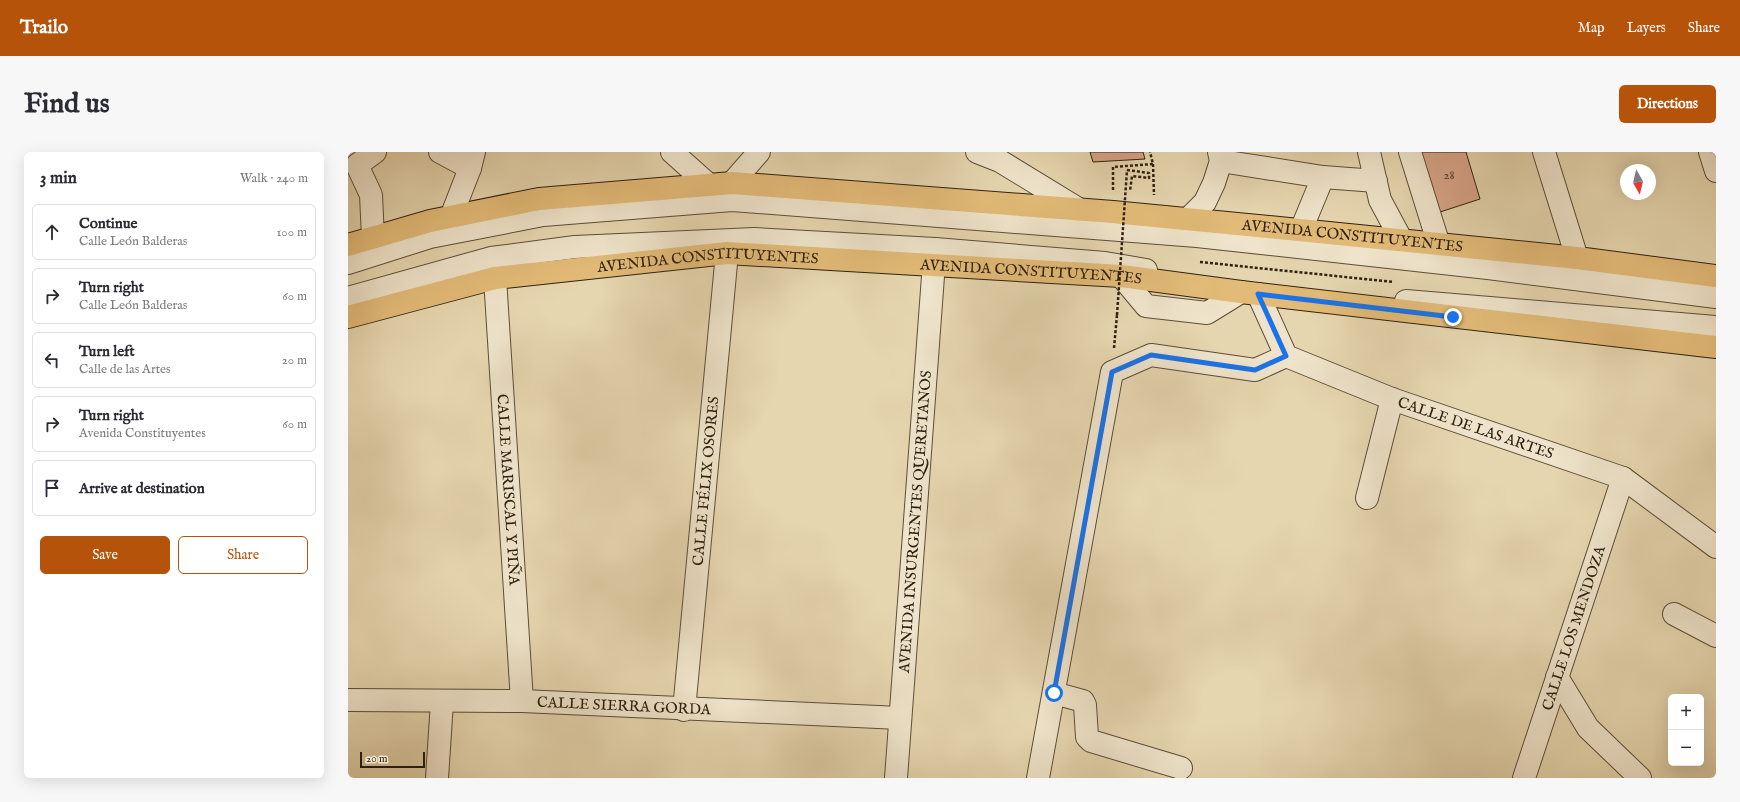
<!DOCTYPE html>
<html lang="en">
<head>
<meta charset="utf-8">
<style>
  :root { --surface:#fff; --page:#f7f7f7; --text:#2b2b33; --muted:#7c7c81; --line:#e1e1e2; --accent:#b45309 }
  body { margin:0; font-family:"IM FELL English",serif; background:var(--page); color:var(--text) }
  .controls { position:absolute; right:12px; bottom:12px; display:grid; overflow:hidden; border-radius:6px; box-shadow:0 4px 16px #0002 }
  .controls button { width:36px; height:36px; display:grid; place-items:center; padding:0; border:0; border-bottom:1px solid var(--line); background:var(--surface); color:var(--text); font:20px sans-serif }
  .compass { position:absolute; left:1272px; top:12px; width:36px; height:36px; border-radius:50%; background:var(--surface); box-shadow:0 4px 16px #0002; rotate:172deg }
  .scale { position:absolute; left:12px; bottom:10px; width:65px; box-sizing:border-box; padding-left:4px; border:2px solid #2e2110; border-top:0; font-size:11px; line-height:14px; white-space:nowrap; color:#2e2110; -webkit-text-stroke:3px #efe4cb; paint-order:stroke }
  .stop { position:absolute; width:12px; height:12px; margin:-9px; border:3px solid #1a73e8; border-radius:50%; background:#fff }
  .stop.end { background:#1a73e8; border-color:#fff; box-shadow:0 1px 4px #0008 }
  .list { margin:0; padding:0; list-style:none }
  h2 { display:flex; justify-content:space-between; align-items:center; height:52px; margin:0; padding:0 16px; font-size:17px }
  h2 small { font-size:13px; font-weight:400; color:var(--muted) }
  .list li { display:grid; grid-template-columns:26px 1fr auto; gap:12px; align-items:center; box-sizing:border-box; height:56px; margin:0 8px 8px; padding:0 8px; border:1px solid var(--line); border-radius:6px }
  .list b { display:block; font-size:15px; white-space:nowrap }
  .list p { margin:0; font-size:13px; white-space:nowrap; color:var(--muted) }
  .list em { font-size:13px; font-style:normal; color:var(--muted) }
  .actions { display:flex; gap:8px; padding:12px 16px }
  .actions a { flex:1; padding:9px 0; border:1px solid var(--accent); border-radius:6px; text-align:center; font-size:14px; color:var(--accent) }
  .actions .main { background:var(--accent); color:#fff }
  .icon { flex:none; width:22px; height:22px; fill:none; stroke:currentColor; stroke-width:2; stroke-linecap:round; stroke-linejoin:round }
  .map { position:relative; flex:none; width:1368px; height:626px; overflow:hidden; border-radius:6px }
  header { display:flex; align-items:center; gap:24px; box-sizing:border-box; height:56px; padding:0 20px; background:var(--accent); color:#fff }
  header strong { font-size:19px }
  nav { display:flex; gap:22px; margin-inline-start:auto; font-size:14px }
  .intro { display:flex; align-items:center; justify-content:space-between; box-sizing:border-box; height:96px; padding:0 24px }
  h1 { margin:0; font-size:28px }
  .button { padding:10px 18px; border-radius:6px; background:var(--accent); color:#fff; font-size:14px; font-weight:700 }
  main { display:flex; gap:24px; padding:0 24px }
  aside { flex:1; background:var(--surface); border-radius:6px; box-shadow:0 4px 16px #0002 }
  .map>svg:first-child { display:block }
</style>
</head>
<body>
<header>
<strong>Trailo</strong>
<nav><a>Map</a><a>Layers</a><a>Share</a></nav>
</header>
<div class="intro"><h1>Find us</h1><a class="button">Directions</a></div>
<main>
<aside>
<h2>3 min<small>Walk · 240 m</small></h2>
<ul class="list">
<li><svg class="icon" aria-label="ahead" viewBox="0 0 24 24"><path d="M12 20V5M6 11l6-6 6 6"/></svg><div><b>Continue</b><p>Calle León Balderas</p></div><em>100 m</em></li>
<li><svg class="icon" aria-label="right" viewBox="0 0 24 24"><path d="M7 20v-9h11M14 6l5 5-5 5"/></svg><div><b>Turn right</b><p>Calle León Balderas</p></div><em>60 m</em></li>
<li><svg class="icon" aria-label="left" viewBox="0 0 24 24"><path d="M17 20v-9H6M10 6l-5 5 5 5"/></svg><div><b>Turn left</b><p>Calle de las Artes</p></div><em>20 m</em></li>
<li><svg class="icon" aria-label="right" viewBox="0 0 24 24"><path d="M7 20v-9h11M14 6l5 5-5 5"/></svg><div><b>Turn right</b><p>Avenida Constituyentes</p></div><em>60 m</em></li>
<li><svg class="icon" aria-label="arrive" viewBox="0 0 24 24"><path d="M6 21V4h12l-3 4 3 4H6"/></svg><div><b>Arrive at destination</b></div></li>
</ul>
<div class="actions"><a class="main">Save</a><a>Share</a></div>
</aside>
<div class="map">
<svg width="1368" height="626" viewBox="0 0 1368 626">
  <rect width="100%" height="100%" fill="#e6d6af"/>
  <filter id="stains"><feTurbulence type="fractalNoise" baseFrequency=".005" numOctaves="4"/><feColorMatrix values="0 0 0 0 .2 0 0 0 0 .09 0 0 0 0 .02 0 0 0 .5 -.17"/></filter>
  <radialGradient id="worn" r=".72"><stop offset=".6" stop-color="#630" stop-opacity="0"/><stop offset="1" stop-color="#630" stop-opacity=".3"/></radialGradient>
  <!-- building -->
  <g fill="#d8a58a" stroke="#2e2110">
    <path d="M742,0H795L797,7L745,10Z"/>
    <path d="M1069,0H1118L1132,47L1089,61Z"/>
  </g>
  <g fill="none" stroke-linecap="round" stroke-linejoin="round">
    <defs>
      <g id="minor">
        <path d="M92,0L122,16"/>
        <path d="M324,0L361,33"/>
        <path d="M629,0L652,9L732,58"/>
        <path d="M1021,0L1032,48L1054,89"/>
        <path d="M1062,0L1091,93"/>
        <path d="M1196,0L1229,106"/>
        <path d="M1362,0L1368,19"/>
        <path d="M873,9L975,25L1028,29"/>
        <path d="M384,31L411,0"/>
        <path d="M103,65L122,16L126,0"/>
        <path d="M839,68L857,50L866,31L873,9L871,0"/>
        <path d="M953,78L975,25"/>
        <path d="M25,86L23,43L9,13L27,0"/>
        <path d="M0,111L82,85L195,63L384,48L849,84L1140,116L1368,145"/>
        <path d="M773,124L798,154L859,161L893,140"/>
        <path id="s1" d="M147,126L174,549"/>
        <path id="s2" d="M910,142L938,204L1044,247L1275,326L1368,395"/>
        <path d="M0,146L143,106L227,95L406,87L587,97L757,111L798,118"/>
        <path d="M1058,149L1368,175"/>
        <path d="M1019,346L1044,247"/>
        <path d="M1326,462L1368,484"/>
        <path d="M1209,525L1240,576L1292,626"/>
        <path d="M706,541L735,549L737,553L739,585L743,589L833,616"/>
        <path id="s3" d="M0,548L174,549L552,566"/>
        <path id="s4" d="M336,558L379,101"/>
        <path d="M89,626L94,550"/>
        <path id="s5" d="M548,626L587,97"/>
        <path d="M690,626L764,220L803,203L907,218L938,204"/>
        <path id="s6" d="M1176,626L1275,326"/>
      </g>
      <g id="major">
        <path id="s7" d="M0,93L82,69L191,47L384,31L765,60L941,77L1229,106L1368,124"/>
        <path id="s8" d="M0,165L147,126L379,101L773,124L893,140L1368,195"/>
      </g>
    </defs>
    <!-- minor casing -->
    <use href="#minor" stroke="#5c4e38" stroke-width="24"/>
    <!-- major casing -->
    <use href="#major" stroke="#2e2110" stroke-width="24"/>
    <!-- path -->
    <g stroke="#2e2110" stroke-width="2.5" stroke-dasharray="3 2" stroke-linecap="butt">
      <path d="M805,12L806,43"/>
      <path d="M779,18L801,21V26L784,24L782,39"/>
      <path d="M765,38V15L805,12L802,0"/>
      <path d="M852,110L1046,130"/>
      <path d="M766,196L769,163"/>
    </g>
    <!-- minor -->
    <use href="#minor" stroke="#efe4cb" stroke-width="22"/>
    <!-- major -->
    <use href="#major" stroke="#e3bb78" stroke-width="22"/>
    <!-- path-bridge -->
    <path stroke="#2e2110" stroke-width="2.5" stroke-dasharray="3 2" stroke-linecap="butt" d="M769,163L779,18"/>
  </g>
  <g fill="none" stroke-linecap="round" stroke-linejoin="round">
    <!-- route -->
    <path stroke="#1a73e8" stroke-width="5" d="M706,541L764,220L803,203L907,218L938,204L910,142L1105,165"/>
  </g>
  <g text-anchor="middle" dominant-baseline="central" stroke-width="3" stroke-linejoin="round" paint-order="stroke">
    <!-- number labels -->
    <g font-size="13" fill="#58422e">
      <text x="1101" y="23">28</text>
    </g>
    <!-- street labels -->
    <g font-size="15" fill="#2e2110" stroke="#efe4cb">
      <text stroke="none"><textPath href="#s7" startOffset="1013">AVENIDA CONSTITUYENTES</textPath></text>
      <text stroke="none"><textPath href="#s8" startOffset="366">AVENIDA CONSTITUYENTES</textPath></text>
      <text stroke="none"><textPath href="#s8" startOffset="690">AVENIDA CONSTITUYENTES</textPath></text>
      <text stroke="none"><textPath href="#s2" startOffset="271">CALLE DE LAS ARTES</textPath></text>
      <text stroke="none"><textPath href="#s4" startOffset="230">CALLE FÉLIX OSORES</textPath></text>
      <text stroke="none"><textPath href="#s1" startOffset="212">CALLE MARISCAL Y PIÑA</textPath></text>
      <text stroke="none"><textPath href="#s5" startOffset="257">AVENIDA INSURGENTES QUERETANOS</textPath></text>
      <text stroke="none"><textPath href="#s6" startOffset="158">CALLE LOS MENDOZA</textPath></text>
      <text stroke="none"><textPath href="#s3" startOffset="276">CALLE SIERRA GORDA</textPath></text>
    </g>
  </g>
  <rect width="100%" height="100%" filter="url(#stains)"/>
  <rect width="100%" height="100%" fill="url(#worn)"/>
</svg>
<div class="controls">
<button>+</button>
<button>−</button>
</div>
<svg class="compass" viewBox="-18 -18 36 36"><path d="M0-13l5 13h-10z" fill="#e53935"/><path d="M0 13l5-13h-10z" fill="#7c7c81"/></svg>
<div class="scale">20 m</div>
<div class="stop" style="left:706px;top:541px"></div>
<div class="stop end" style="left:1105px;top:165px"></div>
</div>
</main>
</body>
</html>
